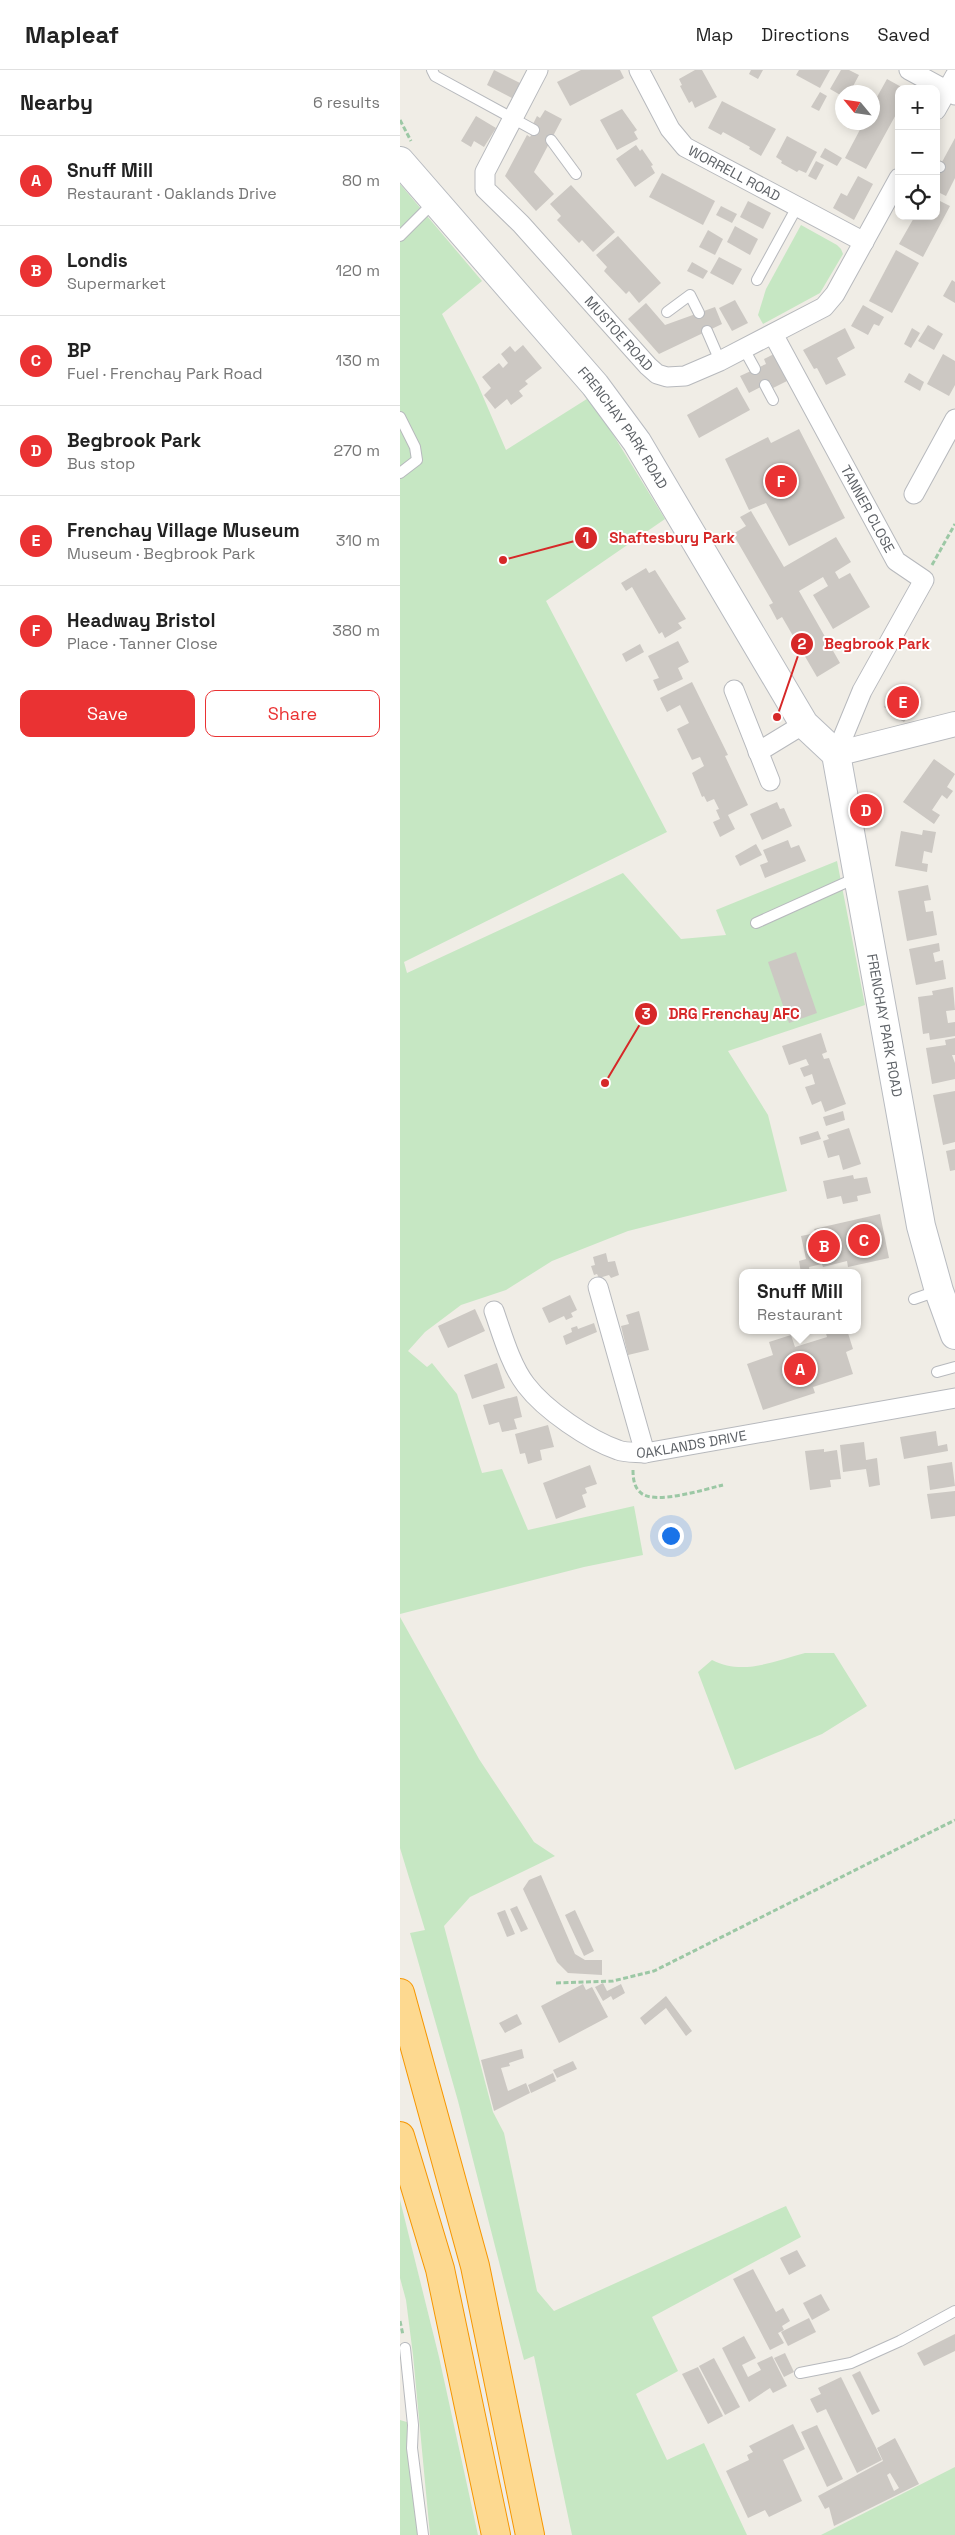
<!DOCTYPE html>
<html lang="en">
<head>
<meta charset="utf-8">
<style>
  :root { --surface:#fff; --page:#f2f2f2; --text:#222; --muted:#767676; --line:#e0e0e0; --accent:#ea3233 }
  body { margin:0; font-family:"Space Grotesk",sans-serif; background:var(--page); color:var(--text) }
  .controls { position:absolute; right:15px; top:15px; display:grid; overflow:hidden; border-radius:10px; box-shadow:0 2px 12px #0003 }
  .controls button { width:45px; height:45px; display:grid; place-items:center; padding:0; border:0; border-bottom:1px solid var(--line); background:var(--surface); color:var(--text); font:25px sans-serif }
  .compass { position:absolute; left:435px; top:15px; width:45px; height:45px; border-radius:50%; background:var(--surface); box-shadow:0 2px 12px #0003; rotate:299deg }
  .you { position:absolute; left:270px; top:1465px; width:18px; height:18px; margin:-12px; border:4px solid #fff; border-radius:50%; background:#1a73e8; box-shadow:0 0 0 8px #1a73e833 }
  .badge { display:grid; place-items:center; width:32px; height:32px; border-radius:50%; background:var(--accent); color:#fff; font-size:16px; font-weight:700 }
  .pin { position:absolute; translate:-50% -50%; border:2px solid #fff; box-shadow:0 1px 5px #0006 }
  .popup { position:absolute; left:339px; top:1199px; width:122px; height:65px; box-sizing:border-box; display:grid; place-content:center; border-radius:10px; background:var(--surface); filter:drop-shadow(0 1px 4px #0005); font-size:16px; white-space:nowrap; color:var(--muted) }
  .popup b { font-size:19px; color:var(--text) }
  .popup::after { content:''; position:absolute; left:50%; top:100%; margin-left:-10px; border:10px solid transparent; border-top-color:var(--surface) }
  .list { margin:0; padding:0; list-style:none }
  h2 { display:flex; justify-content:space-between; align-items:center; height:65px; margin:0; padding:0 20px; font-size:21px }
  h2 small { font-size:16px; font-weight:400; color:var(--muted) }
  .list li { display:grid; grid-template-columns:32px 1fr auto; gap:15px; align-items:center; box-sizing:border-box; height:90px; padding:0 20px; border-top:1px solid var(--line) }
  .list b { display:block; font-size:19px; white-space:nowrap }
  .list p { margin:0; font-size:16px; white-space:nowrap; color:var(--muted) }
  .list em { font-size:16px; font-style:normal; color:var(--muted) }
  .actions { display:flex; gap:10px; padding:15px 20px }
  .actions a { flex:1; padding:11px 0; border:1px solid var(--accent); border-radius:10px; text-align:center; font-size:18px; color:var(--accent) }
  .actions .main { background:var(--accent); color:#fff }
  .icon { flex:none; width:28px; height:28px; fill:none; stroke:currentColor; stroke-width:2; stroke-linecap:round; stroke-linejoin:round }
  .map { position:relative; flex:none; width:555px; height:2465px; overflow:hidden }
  header { display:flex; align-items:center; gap:30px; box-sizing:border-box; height:70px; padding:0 25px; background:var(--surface); border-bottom:1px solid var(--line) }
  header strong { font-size:24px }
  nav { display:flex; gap:28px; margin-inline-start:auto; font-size:18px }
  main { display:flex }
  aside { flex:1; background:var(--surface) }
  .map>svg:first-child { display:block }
</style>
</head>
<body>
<header>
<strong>Mapleaf</strong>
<nav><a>Map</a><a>Directions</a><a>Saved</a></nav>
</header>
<main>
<aside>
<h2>Nearby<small>6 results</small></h2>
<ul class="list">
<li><span class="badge">A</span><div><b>Snuff Mill</b><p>Restaurant · Oaklands Drive</p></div><em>80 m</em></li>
<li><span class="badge">B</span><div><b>Londis</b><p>Supermarket</p></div><em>120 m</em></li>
<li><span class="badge">C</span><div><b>BP</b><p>Fuel · Frenchay Park Road</p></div><em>130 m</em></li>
<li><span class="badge">D</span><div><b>Begbrook Park</b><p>Bus stop</p></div><em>270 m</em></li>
<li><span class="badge">E</span><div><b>Frenchay Village Museum</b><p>Museum · Begbrook Park</p></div><em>310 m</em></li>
<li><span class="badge">F</span><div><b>Headway Bristol</b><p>Place · Tanner Close</p></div><em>380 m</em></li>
</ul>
<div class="actions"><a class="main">Save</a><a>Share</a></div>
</aside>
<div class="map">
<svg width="555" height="2465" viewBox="0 0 555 2465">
  <rect width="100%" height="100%" fill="#f0ede6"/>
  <!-- green -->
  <g fill="#c6e7c3">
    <path d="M0,114L82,211L42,244L78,315L106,380L190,327L265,449L146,531L267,762L4,892L7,903L223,803L281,869L326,865L316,840L437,791L465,935L328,981L368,1045L387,1121L228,1161L152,1191L106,1220L61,1235L25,1262L8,1281L27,1297L32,1293L57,1324L82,1403L102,1399L128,1460L234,1436L243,1485L184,1497L0,1544Z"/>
    <path d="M401,155L437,175L441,179L443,184L420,223L363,254L358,245L366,219Z"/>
    <path d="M0,1547L79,1689L134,1772L155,1786L70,1827L44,1856L93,2042L104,2063L137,2221L154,2241L386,2136L401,2167L252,2247L278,2301L236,2324L267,2390L304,2373L347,2465H172L134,2286L124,2290L58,2031L10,1863L25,1860L0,1778Z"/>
    <path d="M405,1583H434L467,1636L422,1664L335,1700L298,1602L312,1590C343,1606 374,1591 405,1583Z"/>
    <path d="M0,2130L39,2287L78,2465H30L13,2285L6,2230L0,2208Z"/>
    <path d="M0,2350L10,2353L21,2465H0Z"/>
    <path d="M555,2397V2465H421Z"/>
  </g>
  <!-- building -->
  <g fill="#ccc8c3" fill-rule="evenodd">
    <path d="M94,0L120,13L112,28L87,15Z"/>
    <path d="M181,0H220L224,8L170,36L157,12Z"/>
    <path d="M295,0H302L317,27L295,38L292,31L289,33L280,16L282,15L279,9Z"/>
    <path d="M351,0H363L358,9L349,4Z"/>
    <path d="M399,0H430L420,18L396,5Z"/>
    <path d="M441,0H449L459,5L450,22H442V26L430,19Z"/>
    <path d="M487,9L505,19H499V39L466,99L445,88L464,52H472V36Z"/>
    <path d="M420,22L427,26L419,41L411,37Z"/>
    <path d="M322,31L376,59L361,86L349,79L350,77L323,62L321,65L308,58Z"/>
    <path d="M222,39L237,60L234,62L238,69L217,80L200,50Z"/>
    <path d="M145,40L162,49L134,102L154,124L136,141L105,106L127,65L130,67L134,60L133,54L137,46L140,48Z"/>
    <path d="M76,46L96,58L84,77L74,71L71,77L61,71Z"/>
    <path d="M387,66L417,82L406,103L399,100L397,102L381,93L382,91L376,87Z"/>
    <path d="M555,68V108L546,126L536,121V103Z"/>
    <path d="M236,75L240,81L242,79L253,95L251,96L255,103L235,117L216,89Z"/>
    <path d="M425,78L442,88L437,96L420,87Z"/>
    <path d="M416,91L424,95L416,110L408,106Z"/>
    <path d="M262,103L315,131L303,155L249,127Z"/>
    <path d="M458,106L473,114L454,150L433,138L441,123L447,126Z"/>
    <path d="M171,115L215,162L193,182L182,170L179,173L157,150L161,146L150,134Z"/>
    <path d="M536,129L550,136L523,187L499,174L515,146H536Z"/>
    <path d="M348,131L371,143L363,159L340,147Z"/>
    <path d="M321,136L337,144L332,153L316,145Z"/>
    <path d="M335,156L358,169L350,185L327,172Z"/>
    <path d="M308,160L323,169L315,185L299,177Z"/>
    <path d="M218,166L261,213L239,233L229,221L226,224L204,201L207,197L196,185Z"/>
    <path d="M496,180L519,193L492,243L469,231Z"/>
    <path d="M319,187L342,199L333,215L310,203Z"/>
    <path d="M292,192L308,201L303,209L287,201Z"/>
    <path d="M552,210L555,212V233L543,226Z"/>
    <path d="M335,230L348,253L332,261L319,238Z"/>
    <path d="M246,233L265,255L315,237L322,254L259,284L228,249Z"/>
    <path d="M463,235L484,247L479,256L474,254L468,265L451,256Z"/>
    <path d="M528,255L543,264L534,280L518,271Z"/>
    <path d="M445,258L455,278L437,288L446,305L426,315L417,298L414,299L403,280Z"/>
    <path d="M512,258L520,263L511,278L504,274Z"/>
    <path d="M123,275L142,298L125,311L128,314L119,321L123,326L111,335L107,329L95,339L84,325L91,318L82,307L99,293L103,298L108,293L101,284L110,276L115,282Z"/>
    <path d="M374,284L387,311L373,318L370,312L349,323L340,306L366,294L364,289Z"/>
    <path d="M543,284L555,291V315L549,326L527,314Z"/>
    <path d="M509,303L524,312L520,321L504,312Z"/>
    <path d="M337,317L350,340L299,368L287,345Z"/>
    <path d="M399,359L445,448L389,476L366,433L349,440L325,389L368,367L371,373Z"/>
    <path d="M351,441L384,497L436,467L451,492L435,502L439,509L450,503L470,537L433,559L413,525L428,516L423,507L399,521L440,593L417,607L382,547L377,550L369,535L373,533L333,464L346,456L340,447Z"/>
    <path d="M246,498L249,503L255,500L286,549L278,553L282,558L265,568L262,562L259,564L232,517L226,521L221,513Z"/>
    <path d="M278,571L289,592L278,598L283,609L258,621L253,610L259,608L248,586Z"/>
    <path d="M240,574L244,582L226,592L222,584Z"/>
    <path d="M292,612L328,685L325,686L348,735L328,745L335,759L320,767L313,752L320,749L316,740L319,739L314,729L307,732L304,726L302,727L292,703L304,696L300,687L292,690L277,659L289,653L280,635L267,642L260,628Z"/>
    <path d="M496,617L503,620L505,618L521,627L504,652L489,643L491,641L484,637Z"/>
    <path d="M534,689L555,704L547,717L553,721L547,729L542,725L532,740L540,745L534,754L503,732Z"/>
    <path d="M377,732L380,739L384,738L392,756L362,770L350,744Z"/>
    <path d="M523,760L536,762L532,783L524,781L522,793L528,794L527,802L495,796L501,761L522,765Z"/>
    <path d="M388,770L391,778L399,775L406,791L365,808L360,795L368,792L363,780Z"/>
    <path d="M356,774L362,785L340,796L335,786Z"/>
    <path d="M528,815L531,830L524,831L526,842L533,841L537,865L507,871L498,821Z"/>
    <path d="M539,873L540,881L533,883L535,892L543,890L546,909L516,915L509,879Z"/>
    <path d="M396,882L417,943L389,953L368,892Z"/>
    <path d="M553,917L555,940L546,941L548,953L555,952V966L530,970L529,963L523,964L518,927L533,925L532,921Z"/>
    <path d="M421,963L427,982L422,984L424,989L429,988L446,1034L425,1042L421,1031L412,1035L405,1017L415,1014L412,1004L404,1007L400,998L409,995L406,989L389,995L382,976Z"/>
    <path d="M555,968V985H552L555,993V1009L532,1014L526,978L546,975L545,970Z"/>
    <path d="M555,1021V1072L543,1075L533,1025Z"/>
    <path d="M443,1041L445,1050L426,1056L423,1047Z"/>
    <path d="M449,1058L461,1094L443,1100L439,1085L428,1088L423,1071L429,1069L427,1065Z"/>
    <path d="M418,1061L421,1069L401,1075L399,1067Z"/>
    <path d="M555,1079V1100L550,1101L546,1081Z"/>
    <path d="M453,1105L454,1109L467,1107L471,1123L457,1126L458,1131L443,1134L441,1126L427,1129L423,1111Z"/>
    <path d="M480,1144L489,1188L448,1197L447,1191L423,1197L422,1194L409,1197L410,1203H401L399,1191L406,1189L401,1166L416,1163L414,1159Z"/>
    <path d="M206,1183L208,1192L215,1191L219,1205L211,1208L209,1205L199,1208L197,1204L194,1205L191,1196L195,1195L193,1187Z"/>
    <path d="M170,1225L177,1240L171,1243L173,1247L166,1250L164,1246L149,1253L142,1238Z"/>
    <path d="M75,1239L85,1261L48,1278L38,1256Z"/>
    <path d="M239,1241L249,1280L228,1285L221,1256L229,1254L226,1245Z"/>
    <path d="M194,1253L197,1262L166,1275L163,1266L172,1262L171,1258L177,1256L178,1259Z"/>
    <path d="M425,1260H447L453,1279L446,1282L453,1304L413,1317L415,1323L363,1340L347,1294L373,1285L369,1272L391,1265L395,1277L427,1267Z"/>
    <path d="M97,1293L105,1318L72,1329L64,1305Z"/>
    <path d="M117,1326L122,1347L114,1349L117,1359L102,1362L99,1352L89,1355L83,1335Z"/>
    <path d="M148,1355L154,1377L140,1380L142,1390L128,1394L125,1383L120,1384L115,1364Z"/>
    <path d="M536,1361L538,1376L547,1374L548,1381L504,1389L500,1367Z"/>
    <path d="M464,1372L466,1390L477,1388L480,1415L469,1417L466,1399L443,1402L440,1375Z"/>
    <path d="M424,1379V1382L437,1380L441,1409L430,1410L431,1417L410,1420L405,1381Z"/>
    <path d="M552,1392L555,1416L530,1420L527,1396Z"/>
    <path d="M190,1395L197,1414L185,1418L187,1423L182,1425L186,1437L156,1449L143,1413Z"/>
    <path d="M555,1421V1446L531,1449L527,1424Z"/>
    <path d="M141,1805L175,1884L185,1890H202V1905L168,1903L157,1892L123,1819L129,1810Z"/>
    <path d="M117,1836L128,1859L121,1862L110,1839Z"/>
    <path d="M105,1840L115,1864L107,1867L97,1843Z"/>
    <path d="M175,1840L194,1881L184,1886L165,1845Z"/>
    <path d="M203,1913L207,1921L221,1914L225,1923L213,1930L211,1926L203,1931L195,1917Z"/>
    <path d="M183,1914L186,1920L192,1917L208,1947L159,1973L141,1936Z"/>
    <path d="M266,1926L292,1961L286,1966L266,1938L245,1955L240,1948Z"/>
    <path d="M117,1944L122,1954L105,1963L99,1953Z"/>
    <path d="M122,1979L124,1988L109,1993L110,1996L101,1998L108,2021L126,2013L130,2023L94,2041L81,1990Z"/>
    <path d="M173,1991L177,1999L157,2008L153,2000Z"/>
    <path d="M153,2003L156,2011L131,2023L128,2015Z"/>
    <path d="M397,2180L406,2196L389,2205L380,2188Z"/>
    <path d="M353,2199L376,2242L383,2238L390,2251L382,2256L384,2260L378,2263L384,2273L370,2280L333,2209Z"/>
    <path d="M421,2224L430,2240L412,2250L403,2233Z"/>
    <path d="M409,2248L416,2262L388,2276L381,2262Z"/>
    <path d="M555,2264V2281L524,2296L517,2283Z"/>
    <path d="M344,2266L356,2288L342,2295L348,2307L361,2300L357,2293L372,2286L387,2316L373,2323L370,2318L349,2332L322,2278Z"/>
    <path d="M385,2283L394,2302L384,2307L374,2288Z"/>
    <path d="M314,2288L340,2337L325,2345L299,2296Z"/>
    <path d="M298,2297L323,2346L308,2354L282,2304Z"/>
    <path d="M460,2301L480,2341L472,2345L452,2305Z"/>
    <path d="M441,2307L482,2390L457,2403L426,2339L417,2343L410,2329L421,2324L418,2318Z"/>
    <path d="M393,2354L405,2379L383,2390L402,2431L369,2447L365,2440L348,2448L326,2401L349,2390L347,2385L353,2382L349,2376Z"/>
    <path d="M417,2355L443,2409L427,2417L401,2362Z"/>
    <path d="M495,2368L519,2414L434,2456L429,2437L425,2439L418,2426L483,2391L477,2378ZM490,2403L499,2418L494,2421L487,2405Z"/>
  </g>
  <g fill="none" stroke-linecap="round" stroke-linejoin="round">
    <defs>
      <g id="service">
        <path d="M32,0L35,6L134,60"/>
        <path d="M151,70L176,104"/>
        <path d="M536,95L540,97"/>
        <path d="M0,166L34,132"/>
        <path d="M357,210L397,137"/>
        <path d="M267,242L290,225L299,243"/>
        <path d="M307,261L320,291"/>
        <path d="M344,279L355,299"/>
        <path d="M365,315L373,330"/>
        <path d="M0,347L15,377L17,390L0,403"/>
        <path d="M356,853L458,807"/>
        <path d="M514,1229L537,1221"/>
        <path d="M537,1302L555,1297"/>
        <path d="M5,2278L13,2355L12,2378L23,2465"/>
        <path d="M400,2303L451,2293L500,2271L555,2241"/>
      </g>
      <g id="minor">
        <path id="s1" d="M138,0L85,102V119L121,154L248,296L257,304L267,307L285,306L320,291L424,237L435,224L499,108"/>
        <path id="s2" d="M239,0L270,59L285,77L464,172"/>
        <path d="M509,0L555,25"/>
        <path d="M536,40L555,6"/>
        <path id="s3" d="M373,264L496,491L524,510L462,621L436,684"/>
        <path d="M514,424L555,349"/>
        <path d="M334,620L370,711"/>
        <path d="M358,682L404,654"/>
        <path d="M198,1217L245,1383"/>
        <path id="s4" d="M94,1241C102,1264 111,1296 126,1315C145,1340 189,1370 218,1380C226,1383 237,1382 245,1383L555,1328"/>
      </g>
      <path id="tertiary" d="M436,684L555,654"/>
      <g id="secondary">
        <path id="s5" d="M0,91L195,315L237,372L404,654L436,684L521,1156L539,1221L555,1265"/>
      </g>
      <g id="motorway">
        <path d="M0,1923L75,2196L130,2465"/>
        <path d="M0,2066L40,2199L96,2465"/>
      </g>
    </defs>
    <!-- service casing -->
    <use href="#service" stroke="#b7b9bd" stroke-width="12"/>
    <!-- minor casing -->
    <use href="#minor" stroke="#b7b9bd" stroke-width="21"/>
    <!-- tertiary casing -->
    <use href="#tertiary" stroke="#b7b9bd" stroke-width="26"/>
    <!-- secondary casing -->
    <use href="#secondary" stroke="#b8bbc0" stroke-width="30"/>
    <!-- motorway casing -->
    <use href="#motorway" stroke="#f69600" stroke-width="30"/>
    <!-- path -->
    <g stroke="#9cc8a5" stroke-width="3" stroke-dasharray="5 2.5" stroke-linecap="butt">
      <path d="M0,50L11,71"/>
      <path d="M532,495L555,454"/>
      <path d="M233,1400C233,1408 234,1417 240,1422C252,1436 306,1419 323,1415"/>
      <path d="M156,1913L213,1911L254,1901L555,1750"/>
      <path d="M0,2251L3,2265"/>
    </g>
    <!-- service -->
    <use href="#service" stroke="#fff" stroke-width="10"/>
    <!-- minor -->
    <use href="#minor" stroke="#fff" stroke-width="19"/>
    <!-- tertiary -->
    <use href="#tertiary" stroke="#fff" stroke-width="24"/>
    <!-- secondary -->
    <use href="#secondary" stroke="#fff" stroke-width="28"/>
    <!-- motorway -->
    <use href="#motorway" stroke="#fdd990" stroke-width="28"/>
  </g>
  <g text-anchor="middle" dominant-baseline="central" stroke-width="4" stroke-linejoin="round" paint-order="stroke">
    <!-- street labels -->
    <g font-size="14" fill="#5e6267" stroke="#fff">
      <text stroke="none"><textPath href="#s2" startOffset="146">WORRELL ROAD</textPath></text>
      <text stroke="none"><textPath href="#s1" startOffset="329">MUSTOE ROAD</textPath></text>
      <text stroke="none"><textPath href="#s5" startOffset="348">FRENCHAY PARK ROAD</textPath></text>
      <text stroke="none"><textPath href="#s3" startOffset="199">TANNER CLOSE</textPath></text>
      <text stroke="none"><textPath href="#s5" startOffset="1015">FRENCHAY PARK ROAD</textPath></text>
      <text stroke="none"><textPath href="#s4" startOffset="269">OAKLANDS DRIVE</textPath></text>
    </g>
  </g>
  <!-- callouts -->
  <path fill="none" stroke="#d62828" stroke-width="2" d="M103 490L186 468M377 647L402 574M205 1013L246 944"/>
  <g fill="#d62828" stroke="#fff" stroke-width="2">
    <circle cx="103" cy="490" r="5"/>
    <circle cx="377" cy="647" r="5"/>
    <circle cx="205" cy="1013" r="5"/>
    <circle cx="186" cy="468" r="12"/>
    <circle cx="402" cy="574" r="12"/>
    <circle cx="246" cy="944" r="12"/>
  </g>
  <g font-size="15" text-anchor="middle" font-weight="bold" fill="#fff">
    <text x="186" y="473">1</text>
    <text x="402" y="579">2</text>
    <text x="246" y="949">3</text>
  </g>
  <g font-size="15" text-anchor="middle" font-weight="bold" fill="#d62828" stroke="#fff" stroke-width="4" stroke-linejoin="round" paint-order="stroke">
    <text x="272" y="473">Shaftesbury Park</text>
    <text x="477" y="579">Begbrook Park</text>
    <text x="334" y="949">DRG Frenchay AFC</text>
  </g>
</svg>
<div class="controls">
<button>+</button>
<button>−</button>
<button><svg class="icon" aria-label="locate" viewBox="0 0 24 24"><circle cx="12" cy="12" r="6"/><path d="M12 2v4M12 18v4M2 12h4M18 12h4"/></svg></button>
</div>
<svg class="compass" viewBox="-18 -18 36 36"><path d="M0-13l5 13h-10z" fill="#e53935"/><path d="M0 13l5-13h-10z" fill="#767676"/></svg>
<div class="you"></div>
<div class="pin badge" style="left:400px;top:1299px">A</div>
<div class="popup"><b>Snuff Mill</b>Restaurant</div>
<div class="pin badge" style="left:424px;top:1176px">B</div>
<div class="pin badge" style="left:464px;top:1170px">C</div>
<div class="pin badge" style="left:466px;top:740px">D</div>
<div class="pin badge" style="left:503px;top:632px">E</div>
<div class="pin badge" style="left:381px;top:411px">F</div>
</div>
</main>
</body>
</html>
